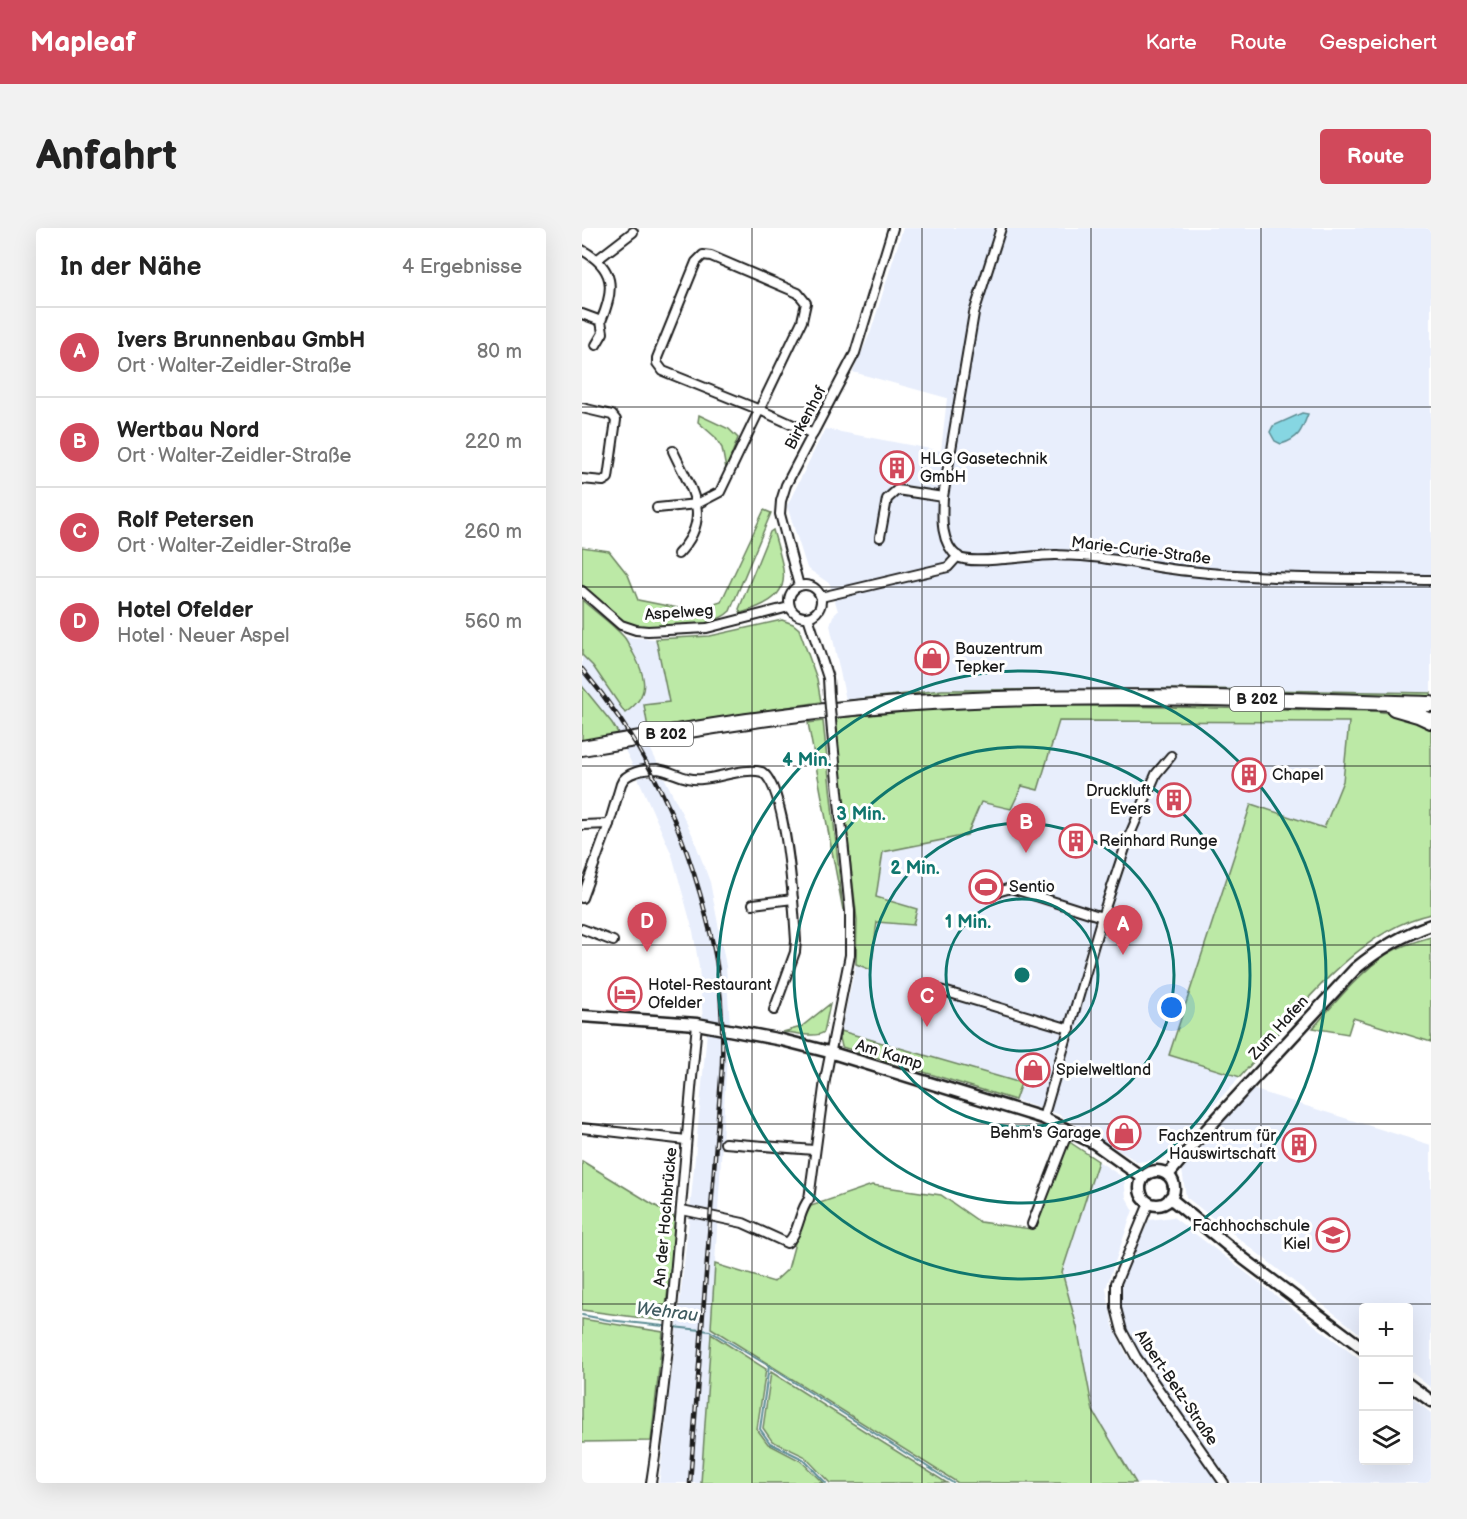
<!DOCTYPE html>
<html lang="de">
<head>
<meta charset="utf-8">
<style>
  :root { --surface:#fff; --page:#f2f2f2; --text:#222; --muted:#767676; --line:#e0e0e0; --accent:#d1495b }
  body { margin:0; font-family:"Balsamiq Sans",sans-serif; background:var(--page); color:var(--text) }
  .controls { position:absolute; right:18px; bottom:18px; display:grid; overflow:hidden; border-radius:6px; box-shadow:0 6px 24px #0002 }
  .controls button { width:54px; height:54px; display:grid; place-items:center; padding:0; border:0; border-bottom:2px solid var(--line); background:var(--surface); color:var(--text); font:30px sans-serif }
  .you { position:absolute; left:590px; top:780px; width:21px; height:21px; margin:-15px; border:4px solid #fff; border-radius:50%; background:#1a73e8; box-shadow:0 0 0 9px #1a73e833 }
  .badge { display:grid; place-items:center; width:39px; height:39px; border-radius:50%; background:var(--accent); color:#fff; font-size:20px; font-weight:700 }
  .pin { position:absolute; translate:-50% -50px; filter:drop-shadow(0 2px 3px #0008) }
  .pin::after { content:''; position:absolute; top:32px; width:21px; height:18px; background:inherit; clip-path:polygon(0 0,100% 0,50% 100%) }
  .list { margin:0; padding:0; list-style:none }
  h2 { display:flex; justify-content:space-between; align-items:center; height:78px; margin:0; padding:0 24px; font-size:26px }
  h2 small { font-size:20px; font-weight:400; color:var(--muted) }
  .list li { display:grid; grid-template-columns:39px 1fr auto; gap:18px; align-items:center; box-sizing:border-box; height:90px; padding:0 24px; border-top:2px solid var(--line) }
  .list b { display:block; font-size:22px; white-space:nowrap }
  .list p { margin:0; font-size:20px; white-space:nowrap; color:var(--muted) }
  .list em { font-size:20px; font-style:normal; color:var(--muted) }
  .icon { flex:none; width:33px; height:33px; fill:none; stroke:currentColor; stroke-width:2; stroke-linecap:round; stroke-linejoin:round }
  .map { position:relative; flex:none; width:849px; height:1255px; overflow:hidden; border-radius:6px }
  header { display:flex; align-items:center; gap:36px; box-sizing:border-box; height:84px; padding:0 30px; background:var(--accent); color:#fff }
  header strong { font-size:28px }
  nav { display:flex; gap:33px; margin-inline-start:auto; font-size:21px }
  .intro { display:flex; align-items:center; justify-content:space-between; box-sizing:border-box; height:144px; padding:0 36px }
  h1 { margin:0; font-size:42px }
  .button { padding:15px 27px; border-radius:6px; background:var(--accent); color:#fff; font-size:21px; font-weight:700 }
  main { display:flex; gap:36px; padding:0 36px }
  aside { flex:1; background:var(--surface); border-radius:6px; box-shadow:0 6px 24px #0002 }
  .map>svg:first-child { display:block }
</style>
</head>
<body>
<header>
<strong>Mapleaf</strong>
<nav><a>Karte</a><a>Route</a><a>Gespeichert</a></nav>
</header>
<div class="intro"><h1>Anfahrt</h1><a class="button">Route</a></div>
<main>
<aside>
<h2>In der Nähe<small>4 Ergebnisse</small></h2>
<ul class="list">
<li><span class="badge">A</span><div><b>Ivers Brunnenbau GmbH</b><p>Ort · Walter-Zeidler-Straße</p></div><em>80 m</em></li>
<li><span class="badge">B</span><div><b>Wertbau Nord</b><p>Ort · Walter-Zeidler-Straße</p></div><em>220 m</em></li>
<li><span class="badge">C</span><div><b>Rolf Petersen</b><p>Ort · Walter-Zeidler-Straße</p></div><em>260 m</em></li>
<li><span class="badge">D</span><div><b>Hotel Ofelder</b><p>Hotel · Neuer Aspel</p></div><em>560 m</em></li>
</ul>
</aside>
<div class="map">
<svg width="849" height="1255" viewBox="0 0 849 1255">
  <rect width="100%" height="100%" fill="#fff"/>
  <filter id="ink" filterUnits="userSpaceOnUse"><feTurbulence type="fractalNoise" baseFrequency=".0167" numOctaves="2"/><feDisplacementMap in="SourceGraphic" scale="12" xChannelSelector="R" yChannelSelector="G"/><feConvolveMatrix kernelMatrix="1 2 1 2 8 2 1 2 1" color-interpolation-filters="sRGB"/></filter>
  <g filter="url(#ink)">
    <!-- built -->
    <g fill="#e8eefc">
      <path d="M321,0H849V465L620,461L360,462L264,472L248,397L251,388L256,383L248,356L225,340L205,278L243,201L359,223L365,170L271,144L289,103Z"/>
      <path d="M42,409L74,411L88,474L62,477L66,500L38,508L30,495L0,458V427L11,438L59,440Z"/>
      <path d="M477,493L767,494L761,553L741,600L669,577L587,827L658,849L582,931L556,934L476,886L433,872L438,855L259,803L274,736L289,741L295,694L331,696L335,682L294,669L301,623L385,607L399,574L440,558L456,561Z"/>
      <path d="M66,516L77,538L53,542L42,520Z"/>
      <path d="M63,548L82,549L110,606L128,654L144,738L148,797L121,792L117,739L111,703L90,627L56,550Z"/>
      <path d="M125,804L146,809L133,1036L119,1255H77L107,992Z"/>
      <path d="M670,861L849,917V1160L827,1142L826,1080H782L781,1108L604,969L600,942Z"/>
      <path d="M516,933L542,950L544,969L551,982L524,1060L531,1098L544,1126L636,1255H554L511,1183L495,1099L480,1044Z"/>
      <path d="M591,989L781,1134L782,1232H826L827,1168L849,1185V1255H650L556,1123L544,1101L538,1077L539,1054L567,992Z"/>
    </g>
    <!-- green -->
    <g fill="#bce9a6" stroke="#6c8261" stroke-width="1.5">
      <path d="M117,187L147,201L156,210L144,241L140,220L133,209L116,194Z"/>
      <path d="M182,282L189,285L148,383C130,401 65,404 43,394C27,387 13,369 0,357V319L27,323L46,347L56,372L111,383L139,374Z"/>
      <path d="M191,302C204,349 215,368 159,385L157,381L188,304Z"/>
      <path d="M0,372C13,384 30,395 42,409C46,414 48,420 51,425C65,450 68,468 43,485L11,438L0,427Z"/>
      <path d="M200,392L211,396L217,401L235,451L239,474L66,500L62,477L87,474L74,411L128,408Z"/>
      <path d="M0,458L30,495L38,508L0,514Z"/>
      <path d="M620,461L849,465V469L491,464L375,468C335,461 293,474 253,478V474L360,462Z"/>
      <path d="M479,477L793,483L820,487L849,500V686C772,702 708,793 658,849L587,827L669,576L742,600L761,553L767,494L477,493L456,562L440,558L429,581L399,574L385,607L301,624L294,669L335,681L331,697L295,694L289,742L274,736L275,692L252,490L370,480Z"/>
      <path d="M241,493L261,682L226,495Z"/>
      <path d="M849,709V814L771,790L766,806L731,800C751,777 779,743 805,726C818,718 834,713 849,709Z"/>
      <path d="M248,776L242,804C233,811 213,804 201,804L219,799Z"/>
      <path d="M259,803L439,855L433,872L260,819L258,810Z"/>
      <path d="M486,913L516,933L480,1044L495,1099L511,1183L554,1255H376L129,1100L133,1036L192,1054L206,1041L218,996L229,978L290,957L359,967L398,994L449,1001Z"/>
      <path d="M0,933L95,991L82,1093L0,1082Z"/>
      <path d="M0,1091L81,1104L69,1213L0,1214Z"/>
      <path d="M129,1106L184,1141L175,1201L186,1216L219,1233L241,1255H119Z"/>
      <path d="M189,1144L365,1255H248L222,1228L190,1213L181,1200Z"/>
    </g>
    <!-- water -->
    <path fill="#86d6e2" stroke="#5c8c93" stroke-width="1.5" d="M720,185L726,186C720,202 717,211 699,216L693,213L688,204L691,198Z"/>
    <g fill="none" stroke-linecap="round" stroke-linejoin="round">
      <!-- stream -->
      <g stroke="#5c8c93" stroke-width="2">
        <path d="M0,1087L26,1092L128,1103L187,1138L178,1201L188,1215L221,1231L244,1255"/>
        <path d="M188,1139L371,1255"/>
      </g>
      <defs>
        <g id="street">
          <path d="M419,0L392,85L361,269C360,289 358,315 376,329C389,338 455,326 475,327C492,328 509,328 526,331C553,334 580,341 607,343C687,352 769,350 849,352"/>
          <path d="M0,22C33,40 33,61 19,93L0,86"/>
          <path d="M16,31L51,4"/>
          <path d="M14,117L21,105L19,93"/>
          <path d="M0,180L30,187L34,192L26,250L21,253L0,251"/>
          <path d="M91,223C109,262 132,289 96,326"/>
          <path d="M75,280L115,276L138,264L220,93L224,75L216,65L129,28L121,27L114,34L75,130V135L81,143L178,182L231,206"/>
          <path d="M298,309L305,271L315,262L361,269"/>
          <circle cx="223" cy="373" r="16"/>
          <path d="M217,358L198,286L199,273L204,257L273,125L311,0"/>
          <path d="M0,363L39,397L54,402L66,403L125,400L207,379"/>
          <path d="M239,369L366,339L376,328"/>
          <path d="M226,389L246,450L247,468"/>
          <path d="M0,597L27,596"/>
          <path d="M415,664L429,660L520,689"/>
          <path d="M0,670L27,596L39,556C43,544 63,541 75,541C91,543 103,553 120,551C139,550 162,539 180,544C205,560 212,681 214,713L213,724L192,782"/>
          <path d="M171,676L211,671"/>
          <path d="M0,701L31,713"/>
          <path d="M348,759L488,801"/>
          <path d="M461,890L520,689L546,611L574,546L589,528"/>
          <path d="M0,900L104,912"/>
          <path d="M143,915L232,922"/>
          <path d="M567,975L534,1055V1080L540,1103L554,1129L642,1255"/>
          <path d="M100,982L161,995L205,1015C218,1004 216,984 227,971L243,852L268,727V683L250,504"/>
          <path d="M450,996L487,901"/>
          <path d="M69,1255C92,1103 100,949 115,796"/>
        </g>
        <g id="secondary">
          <path d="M0,788L115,796L200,812L247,824L461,890L512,915L561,950"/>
          <circle cx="575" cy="960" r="17"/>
          <path d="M586,947L616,911L773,741C797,721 820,707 849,697"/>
          <path d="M588,970L662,1031L782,1121"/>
          <path d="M826,1156L849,1173"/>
        </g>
        <g id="highway">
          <path d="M812,480L836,487L849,493"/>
          <path d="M0,520C110,501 221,482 332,475C504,464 677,471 849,476"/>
        </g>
      </defs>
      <!-- street casing -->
      <use href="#street" stroke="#1c1c1c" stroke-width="12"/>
      <!-- secondary casing -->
      <use href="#secondary" stroke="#1c1c1c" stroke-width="15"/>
      <!-- highway casing -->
      <use href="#highway" stroke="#1c1c1c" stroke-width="18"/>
      <!-- street -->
      <use href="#street" stroke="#fff" stroke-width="8"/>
      <!-- secondary -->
      <use href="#secondary" stroke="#fff" stroke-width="10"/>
      <!-- highway -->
      <use href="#highway" stroke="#fff" stroke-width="14"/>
      <defs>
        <path id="rail" d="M0,441C61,513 101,596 124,688C129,707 134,726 136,745C140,776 141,806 140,837L108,1255"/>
      </defs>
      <!-- rail casing -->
      <use href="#rail" stroke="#1c1c1c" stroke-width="4.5"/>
      <!-- rail -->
      <use href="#rail" stroke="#fff" stroke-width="2" stroke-dasharray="7" stroke-linecap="butt"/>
      <defs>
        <path id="street-bridge" d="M247,468L250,504"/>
      </defs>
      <!-- street-bridge casing -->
      <use href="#street-bridge" stroke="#1c1c1c" stroke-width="12" stroke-linecap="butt"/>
      <!-- street-bridge -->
      <use href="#street-bridge" stroke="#fff" stroke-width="8"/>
    </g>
  </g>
  <!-- grid -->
  <path fill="none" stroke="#1c1c1c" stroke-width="1.5" stroke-opacity="0.55" d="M170,0V1255M340,0V1255M509,0V1255M679,0V1255M0,179H849M0,359H849M0,538H849M0,717H849M0,896H849M0,1076H849"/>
  <!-- distance rings -->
  <g fill="none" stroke="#0f766e" stroke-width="3">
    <circle cx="440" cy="747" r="76"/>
    <circle cx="440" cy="747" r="152"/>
    <circle cx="440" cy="747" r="228"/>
    <circle cx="440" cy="747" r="304"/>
  </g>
  <!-- icons -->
  <defs>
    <symbol id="building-ring" viewBox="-11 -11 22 22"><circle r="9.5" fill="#fff" stroke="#d1495b" stroke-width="1.5"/><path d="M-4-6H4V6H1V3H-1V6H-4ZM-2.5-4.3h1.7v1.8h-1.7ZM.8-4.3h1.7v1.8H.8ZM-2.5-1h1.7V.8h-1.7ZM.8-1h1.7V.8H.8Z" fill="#d1495b"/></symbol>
    <symbol id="shop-ring" viewBox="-11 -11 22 22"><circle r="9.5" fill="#fff" stroke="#d1495b" stroke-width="1.5"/><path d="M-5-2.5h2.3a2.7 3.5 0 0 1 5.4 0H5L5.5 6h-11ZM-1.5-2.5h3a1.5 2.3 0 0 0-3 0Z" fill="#d1495b"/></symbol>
    <symbol id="stadium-ring" viewBox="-11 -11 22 22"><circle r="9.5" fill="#fff" stroke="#d1495b" stroke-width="1.5"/><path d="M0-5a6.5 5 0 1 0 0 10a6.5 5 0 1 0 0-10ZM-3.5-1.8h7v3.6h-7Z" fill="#d1495b"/></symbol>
    <symbol id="hotel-ring" viewBox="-11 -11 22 22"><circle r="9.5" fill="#fff" stroke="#d1495b" stroke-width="1.5"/><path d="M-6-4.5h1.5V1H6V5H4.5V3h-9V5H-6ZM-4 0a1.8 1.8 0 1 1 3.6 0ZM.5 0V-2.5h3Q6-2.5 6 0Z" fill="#d1495b"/></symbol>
    <symbol id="university-ring" viewBox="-11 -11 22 22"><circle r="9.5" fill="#fff" stroke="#d1495b" stroke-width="1.5"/><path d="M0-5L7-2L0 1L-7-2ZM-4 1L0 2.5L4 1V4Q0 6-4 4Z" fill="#d1495b"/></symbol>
  </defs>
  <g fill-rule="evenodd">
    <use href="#building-ring" x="296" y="221" width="38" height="38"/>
    <use href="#shop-ring" x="331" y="411" width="38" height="38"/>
    <use href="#building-ring" x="648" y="528" width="38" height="38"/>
    <use href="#building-ring" x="573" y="553" width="38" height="38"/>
    <use href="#building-ring" x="475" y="594" width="38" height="38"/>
    <use href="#stadium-ring" x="385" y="640" width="38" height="38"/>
    <use href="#hotel-ring" x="24" y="747" width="38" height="38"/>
    <use href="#shop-ring" x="432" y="823" width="38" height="38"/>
    <use href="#shop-ring" x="523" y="886" width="38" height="38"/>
    <use href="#building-ring" x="698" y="898" width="38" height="38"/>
    <use href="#university-ring" x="732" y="988" width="38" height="38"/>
  </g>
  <g text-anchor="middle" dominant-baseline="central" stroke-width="6" stroke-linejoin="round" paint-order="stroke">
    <!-- shield labels -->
    <g fill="#fff" stroke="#606060" stroke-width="1.5">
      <rect x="648" y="459" width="54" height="24" rx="4.5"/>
      <rect x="57" y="494" width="54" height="24" rx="4.5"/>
    </g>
    <g font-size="15" font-weight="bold" fill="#1c1c1c">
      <text x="675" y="471">B 202</text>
      <text x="84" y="506">B 202</text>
    </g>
    <!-- street labels -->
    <g font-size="16" fill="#1c1c1c" stroke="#fff">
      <text transform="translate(224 190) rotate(-62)">Birkenhof</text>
      <text transform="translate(559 323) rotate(7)">Marie-Curie-Straße</text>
      <text transform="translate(97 385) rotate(-4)">Aspelweg</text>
      <text transform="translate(697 800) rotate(-48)">Zum Hafen</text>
      <text transform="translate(307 827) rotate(17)">Am Kamp</text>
      <text transform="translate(84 989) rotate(-85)">An der Hochbrücke</text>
      <text transform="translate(594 1160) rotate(56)">Albert-Betz-Straße</text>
    </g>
    <!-- poi labels -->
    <g font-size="16" fill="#1c1c1c" stroke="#fff" text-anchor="start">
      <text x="338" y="231">HLG Gasetechnik<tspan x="338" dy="18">GmbH</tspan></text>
      <text x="373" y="421">Bauzentrum<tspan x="373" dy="18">Tepker</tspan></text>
      <text x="690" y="547">Chapel</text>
      <text x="569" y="563" text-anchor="end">Druckluft<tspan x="569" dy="18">Evers</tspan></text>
      <text x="517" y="613">Reinhard Runge</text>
      <text x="427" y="659">Sentio</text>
      <text x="66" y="757">Hotel-Restaurant<tspan x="66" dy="18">Ofelder</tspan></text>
      <text x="474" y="842">Spielweltland</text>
      <text x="519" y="905" text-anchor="end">Behm's Garage</text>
      <text x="694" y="908" text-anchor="end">Fachzentrum für<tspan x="694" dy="18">Hauswirtschaft</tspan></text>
      <text x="728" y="998" text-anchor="end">Fachhochschule<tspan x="728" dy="18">Kiel</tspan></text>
    </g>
    <!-- water labels -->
    <g font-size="18" font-style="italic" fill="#415d61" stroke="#fff">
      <text transform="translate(85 1084) rotate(7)">Wehrau</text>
    </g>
  </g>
  <circle cx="440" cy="747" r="9" fill="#0f766e" stroke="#fff" stroke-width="3"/>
  <g font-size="18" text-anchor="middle" font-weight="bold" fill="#0f766e" stroke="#fff" stroke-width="6" stroke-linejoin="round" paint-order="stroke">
    <text x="225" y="538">4 Min.</text>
    <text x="279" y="592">3 Min.</text>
    <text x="333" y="646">2 Min.</text>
    <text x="386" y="700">1 Min.</text>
  </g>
</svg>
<div class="controls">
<button>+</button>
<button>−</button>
<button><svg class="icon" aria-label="layers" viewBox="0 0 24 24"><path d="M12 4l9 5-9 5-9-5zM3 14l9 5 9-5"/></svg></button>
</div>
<div class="you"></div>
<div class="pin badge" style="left:541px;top:727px">A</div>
<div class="pin badge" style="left:444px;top:625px">B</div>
<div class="pin badge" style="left:345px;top:799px">C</div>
<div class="pin badge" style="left:65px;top:724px">D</div>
</div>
</main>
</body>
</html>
